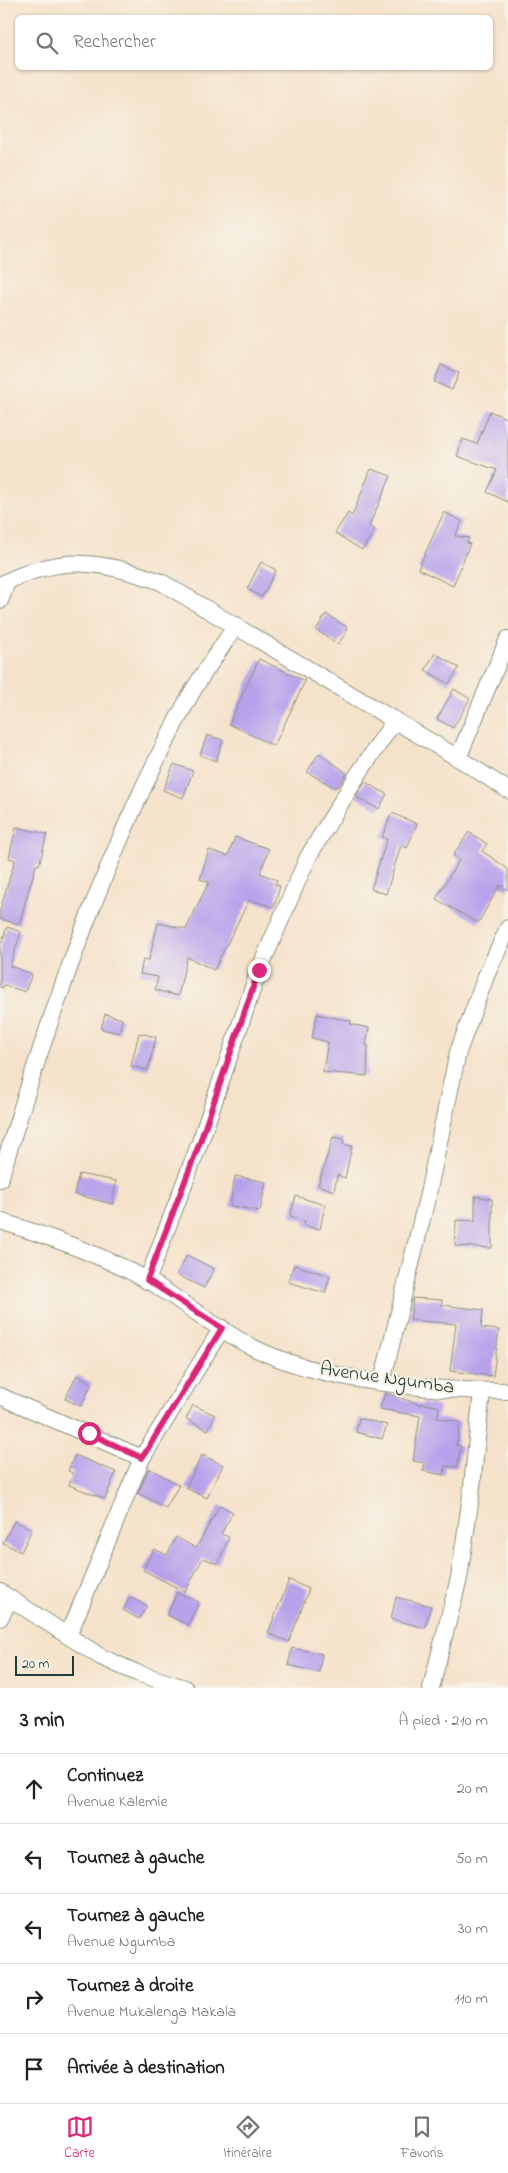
<!DOCTYPE html>
<html lang="fr">
<head>
<meta charset="utf-8">
<style>
  :root { --surface:#fff; --page:#f2f2f2; --text:#202124; --muted:#757577; --line:#e0e0e0; --accent:#db2777 }
  body { margin:0; font-family:"Indie Flower",sans-serif; background:var(--page); color:var(--text) }
  .scale { position:absolute; left:15px; bottom:12px; width:59px; box-sizing:border-box; padding-left:5px; border:2px solid #1f3d34; border-top:0; font-size:14px; line-height:18px; white-space:nowrap; color:#1f3d34; -webkit-text-stroke:4px #f7f3e8; paint-order:stroke }
  .stop { position:absolute; width:15px; height:15px; margin:-11px; border:4px solid #db2777; border-radius:50%; background:#fff }
  .stop.end { background:#db2777; border-color:#fff; box-shadow:0 1px 5px #0008 }
  .list { margin:0; padding:0; list-style:none }
  h2 { display:flex; justify-content:space-between; align-items:center; height:65px; margin:0; padding:0 20px; font-size:21px }
  h2 small { font-size:16px; font-weight:400; color:var(--muted) }
  .list li { display:grid; grid-template-columns:32px 1fr auto; gap:15px; align-items:center; box-sizing:border-box; height:70px; padding:0 20px; border-top:1px solid var(--line) }
  .list b { display:block; font-size:19px; white-space:nowrap }
  .list p { margin:0; font-size:16px; white-space:nowrap; color:var(--muted) }
  .list em { font-size:16px; font-style:normal; color:var(--muted) }
  .icon { flex:none; width:28px; height:28px; fill:none; stroke:currentColor; stroke-width:2; stroke-linecap:round; stroke-linejoin:round }
  .map { position:relative; flex:none; width:508px; height:1688px; overflow:hidden }
  .search { position:absolute; background:var(--surface); box-shadow:0 1px 4px #0004; left:15px; right:15px; top:15px; height:55px; display:flex; align-items:center; gap:12px; box-sizing:border-box; padding:0 18px; border-radius:8px; color:var(--muted); font-size:19px }
  .sheet { height:415px; background:var(--surface) }
  nav { display:flex; justify-content:space-around; align-items:center; box-sizing:border-box; height:70px; border-top:1px solid var(--line); background:var(--surface); font-size:14px; color:var(--muted) }
  nav a { display:grid; justify-items:center; gap:2px }
  nav .on { color:var(--accent) }
  .map>svg:first-child { display:block }
</style>
</head>
<body>
<div class="map">
<svg width="508" height="1688" viewBox="0 0 508 1688">
  <rect width="100%" height="100%" fill="#f7f3e8"/>
  <filter id="ink" filterUnits="userSpaceOnUse"><feTurbulence type="fractalNoise" baseFrequency=".02" numOctaves="2"/><feDisplacementMap in="SourceGraphic" scale="10" xChannelSelector="R" yChannelSelector="G"/><feConvolveMatrix kernelMatrix="1 2 1 2 8 2 1 2 1" color-interpolation-filters="sRGB"/></filter>
  <filter id="wash" filterUnits="userSpaceOnUse"><feTurbulence type="fractalNoise" baseFrequency=".0096" numOctaves="4" result="noise"/><feDisplacementMap in="SourceGraphic" scale="20" xChannelSelector="R" yChannelSelector="G"/><feGaussianBlur stdDeviation="1.12" result="paint"/><feColorMatrix in="noise" values="0 0 0 0 0 0 0 0 0 0 0 0 0 0 0 0 0 1.4 0 .05"/><feComposite in="paint" operator="in"/></filter>
  <g filter="url(#wash)">
    <rect width="100%" height="100%" fill="#f5e2ca"/>
    <g id="blocks">
      <!-- building -->
      <g fill="#b8a1eb">
        <path d="M441,365L459,373L452,390L434,382Z"/>
        <path d="M490,411L508,419V502L487,492L497,470L457,456L463,439L477,444Z"/>
        <path d="M371,469L391,476L369,526L375,530L362,550L335,533L348,513L352,516Z"/>
        <path d="M444,512L462,521L455,536L469,538L467,543L470,544L453,586L418,569Z"/>
        <path d="M261,562L276,570L262,597L247,589Z"/>
        <path d="M326,614L347,627L345,630L347,631L338,644L316,630Z"/>
        <path d="M435,653L459,668L449,684L425,670Z"/>
        <path d="M259,659L305,681L274,746L229,724Z"/>
        <path d="M454,689L470,699L453,728L437,719Z"/>
        <path d="M207,735L223,740L216,761L200,755Z"/>
        <path d="M319,753L347,773L338,787L336,786L335,788L307,772Z"/>
        <path d="M174,764L193,771L183,798L163,790Z"/>
        <path d="M365,782L387,794L379,809L356,797Z"/>
        <path d="M392,813L417,824L407,848L401,845L386,894L371,889L387,839L382,837Z"/>
        <path d="M16,827L47,834L39,865H36L19,924L0,919V910L15,860L9,858Z"/>
        <path d="M469,832L487,844L482,851L508,869V890L500,885L478,923L436,899L459,860L453,855Z"/>
        <path d="M235,837L269,849L260,873L277,880L275,885L280,886L274,907L249,900L214,970L187,957L178,996L155,990L158,977L140,974L143,959L149,960L158,923L186,929L209,882L200,879L209,850L228,856Z"/>
        <path d="M7,927L21,932L10,966L32,974L25,992L4,985L3,988L0,987V947Z"/>
        <path d="M105,1014L122,1019L119,1033L101,1029Z"/>
        <path d="M317,1014L351,1021L350,1024L369,1028L366,1045H368L367,1076L323,1072L328,1042L312,1038Z"/>
        <path d="M139,1033L156,1037L148,1070L131,1066Z"/>
        <path d="M333,1137L344,1139L343,1144L352,1146L345,1178L337,1175L334,1191L318,1185Z"/>
        <path d="M79,1174L116,1181L112,1204L74,1194Z"/>
        <path d="M235,1176L266,1182L260,1211L230,1206Z"/>
        <path d="M296,1196L325,1205L320,1229L304,1226L305,1221L290,1216Z"/>
        <path d="M475,1196L492,1199V1248L455,1246L456,1220L475,1221Z"/>
        <path d="M187,1255L214,1269L204,1288L177,1275Z"/>
        <path d="M294,1265L330,1276L325,1293L288,1282Z"/>
        <path d="M413,1298L442,1300V1305L483,1310L481,1328L499,1330L493,1376L450,1371L456,1324L410,1320Z"/>
        <path d="M77,1375L92,1383L81,1406L65,1399Z"/>
        <path d="M385,1393L422,1405V1403L439,1407L437,1418L460,1422L456,1445L461,1446L457,1467L445,1466L444,1475L423,1471L425,1463L413,1461L420,1416L380,1409Z"/>
        <path d="M193,1405L215,1415L208,1430L186,1419Z"/>
        <path d="M359,1418L387,1425L382,1439L356,1432Z"/>
        <path d="M75,1455L116,1472L105,1499L69,1485L73,1473L68,1471Z"/>
        <path d="M202,1455L223,1465L207,1498L186,1488Z"/>
        <path d="M149,1468L179,1485L166,1508L138,1493Z"/>
        <path d="M220,1505L233,1512L221,1534L229,1537L218,1564L203,1558L185,1592L143,1570L154,1549L167,1555L176,1537L196,1548Z"/>
        <path d="M14,1521L32,1529L21,1552L3,1543Z"/>
        <path d="M289,1580L309,1589L289,1642L268,1633Z"/>
        <path d="M177,1592L199,1602L188,1625L167,1615Z"/>
        <path d="M130,1597L147,1606L139,1619L123,1610Z"/>
        <path d="M396,1597L431,1606L425,1628L391,1619Z"/>
        <path d="M292,1648L322,1654L319,1672L288,1665Z"/>
      </g>
    </g>
  </g>
  <g filter="url(#ink)">
    <use href="#blocks" fill-opacity="0" stroke="#8a907f" stroke-width="1"/>
    <g fill="none" stroke-linecap="round" stroke-linejoin="round">
      <defs>
        <g id="street">
          <path d="M0,585C60,554 99,560 161,582L458,758L508,790"/>
          <path d="M0,601L7,582"/>
          <path d="M458,758L508,639"/>
          <path d="M0,1179C49,1016 105,852 187,701C201,675 220,650 236,625"/>
          <path d="M0,1221C50,1237 100,1254 147,1280C183,1301 215,1328 252,1347C321,1382 431,1391 508,1391"/>
          <path d="M147,1281L200,1142L259,970L308,857L357,776L395,720"/>
          <path d="M382,1382L428,1194L458,1052L486,976L508,928"/>
          <path d="M0,1396L142,1458"/>
          <path d="M0,1592L101,1657L137,1673L185,1688"/>
          <path d="M0,1618L10,1599"/>
          <path d="M68,1636L142,1458L222,1328"/>
          <path d="M431,1688L459,1578L471,1496L482,1391"/>
        </g>
      </defs>
      <!-- street casing -->
      <use href="#street" stroke="#8a907f" stroke-width="18"/>
      <!-- street -->
      <use href="#street" stroke="#fff" stroke-width="16"/>
    </g>
  </g>
  <g fill="none" stroke-linecap="round" stroke-linejoin="round" filter="url(#ink)">
    <!-- route -->
    <path stroke="#db2777" stroke-width="6" d="M89,1433L142,1458L222,1328L147,1280L200,1142L259,970"/>
  </g>
  <g text-anchor="middle" dominant-baseline="central" stroke-width="4.5" stroke-linejoin="round" paint-order="stroke">
    <!-- street labels -->
    <g font-size="20" fill="#1f3d34" stroke="#f7f3e8">
      <text transform="translate(387 1379) rotate(8)">Avenue Ngumba</text>
    </g>
  </g>
</svg>
<div class="scale">20 m</div>
<div class="stop" style="left:89px;top:1433px"></div>
<div class="stop end" style="left:259px;top:970px"></div>
<div class="search"><svg class="icon" aria-label="search" viewBox="0 0 24 24"><circle cx="10" cy="10" r="6"/><path d="M15 15l6 6"/></svg>Rechercher</div>
</div>
<section class="sheet">
<h2>3 min<small>À pied · 210 m</small></h2>
<ul class="list">
<li><svg class="icon" aria-label="ahead" viewBox="0 0 24 24"><path d="M12 20V5M6 11l6-6 6 6"/></svg><div><b>Continuez</b><p>Avenue Kalemie</p></div><em>20 m</em></li>
<li><svg class="icon" aria-label="left" viewBox="0 0 24 24"><path d="M17 20v-9H6M10 6l-5 5 5 5"/></svg><div><b>Tournez à gauche</b></div><em>50 m</em></li>
<li><svg class="icon" aria-label="left" viewBox="0 0 24 24"><path d="M17 20v-9H6M10 6l-5 5 5 5"/></svg><div><b>Tournez à gauche</b><p>Avenue Ngumba</p></div><em>30 m</em></li>
<li><svg class="icon" aria-label="right" viewBox="0 0 24 24"><path d="M7 20v-9h11M14 6l5 5-5 5"/></svg><div><b>Tournez à droite</b><p>Avenue Mukalenga Makala</p></div><em>110 m</em></li>
<li><svg class="icon" aria-label="arrive" viewBox="0 0 24 24"><path d="M6 21V4h12l-3 4 3 4H6"/></svg><div><b>Arrivée à destination</b></div></li>
</ul>
</section>
<nav>
<a class="on"><svg class="icon" aria-label="map" viewBox="0 0 24 24"><path d="M3 6l6-2 6 2 6-2v14l-6 2-6-2-6 2zM9 4v14M15 6v14"/></svg>Carte</a>
<a><svg class="icon" aria-label="directions" viewBox="0 0 24 24"><path d="M12 3l9 9-9 9-9-9zM9 14v-3h6M13 9l2 2-2 2"/></svg>Itinéraire</a>
<a><svg class="icon" aria-label="saved" viewBox="0 0 24 24"><path d="M7 4h10v16l-5-4-5 4z"/></svg>Favoris</a>
</nav>
</body>
</html>
